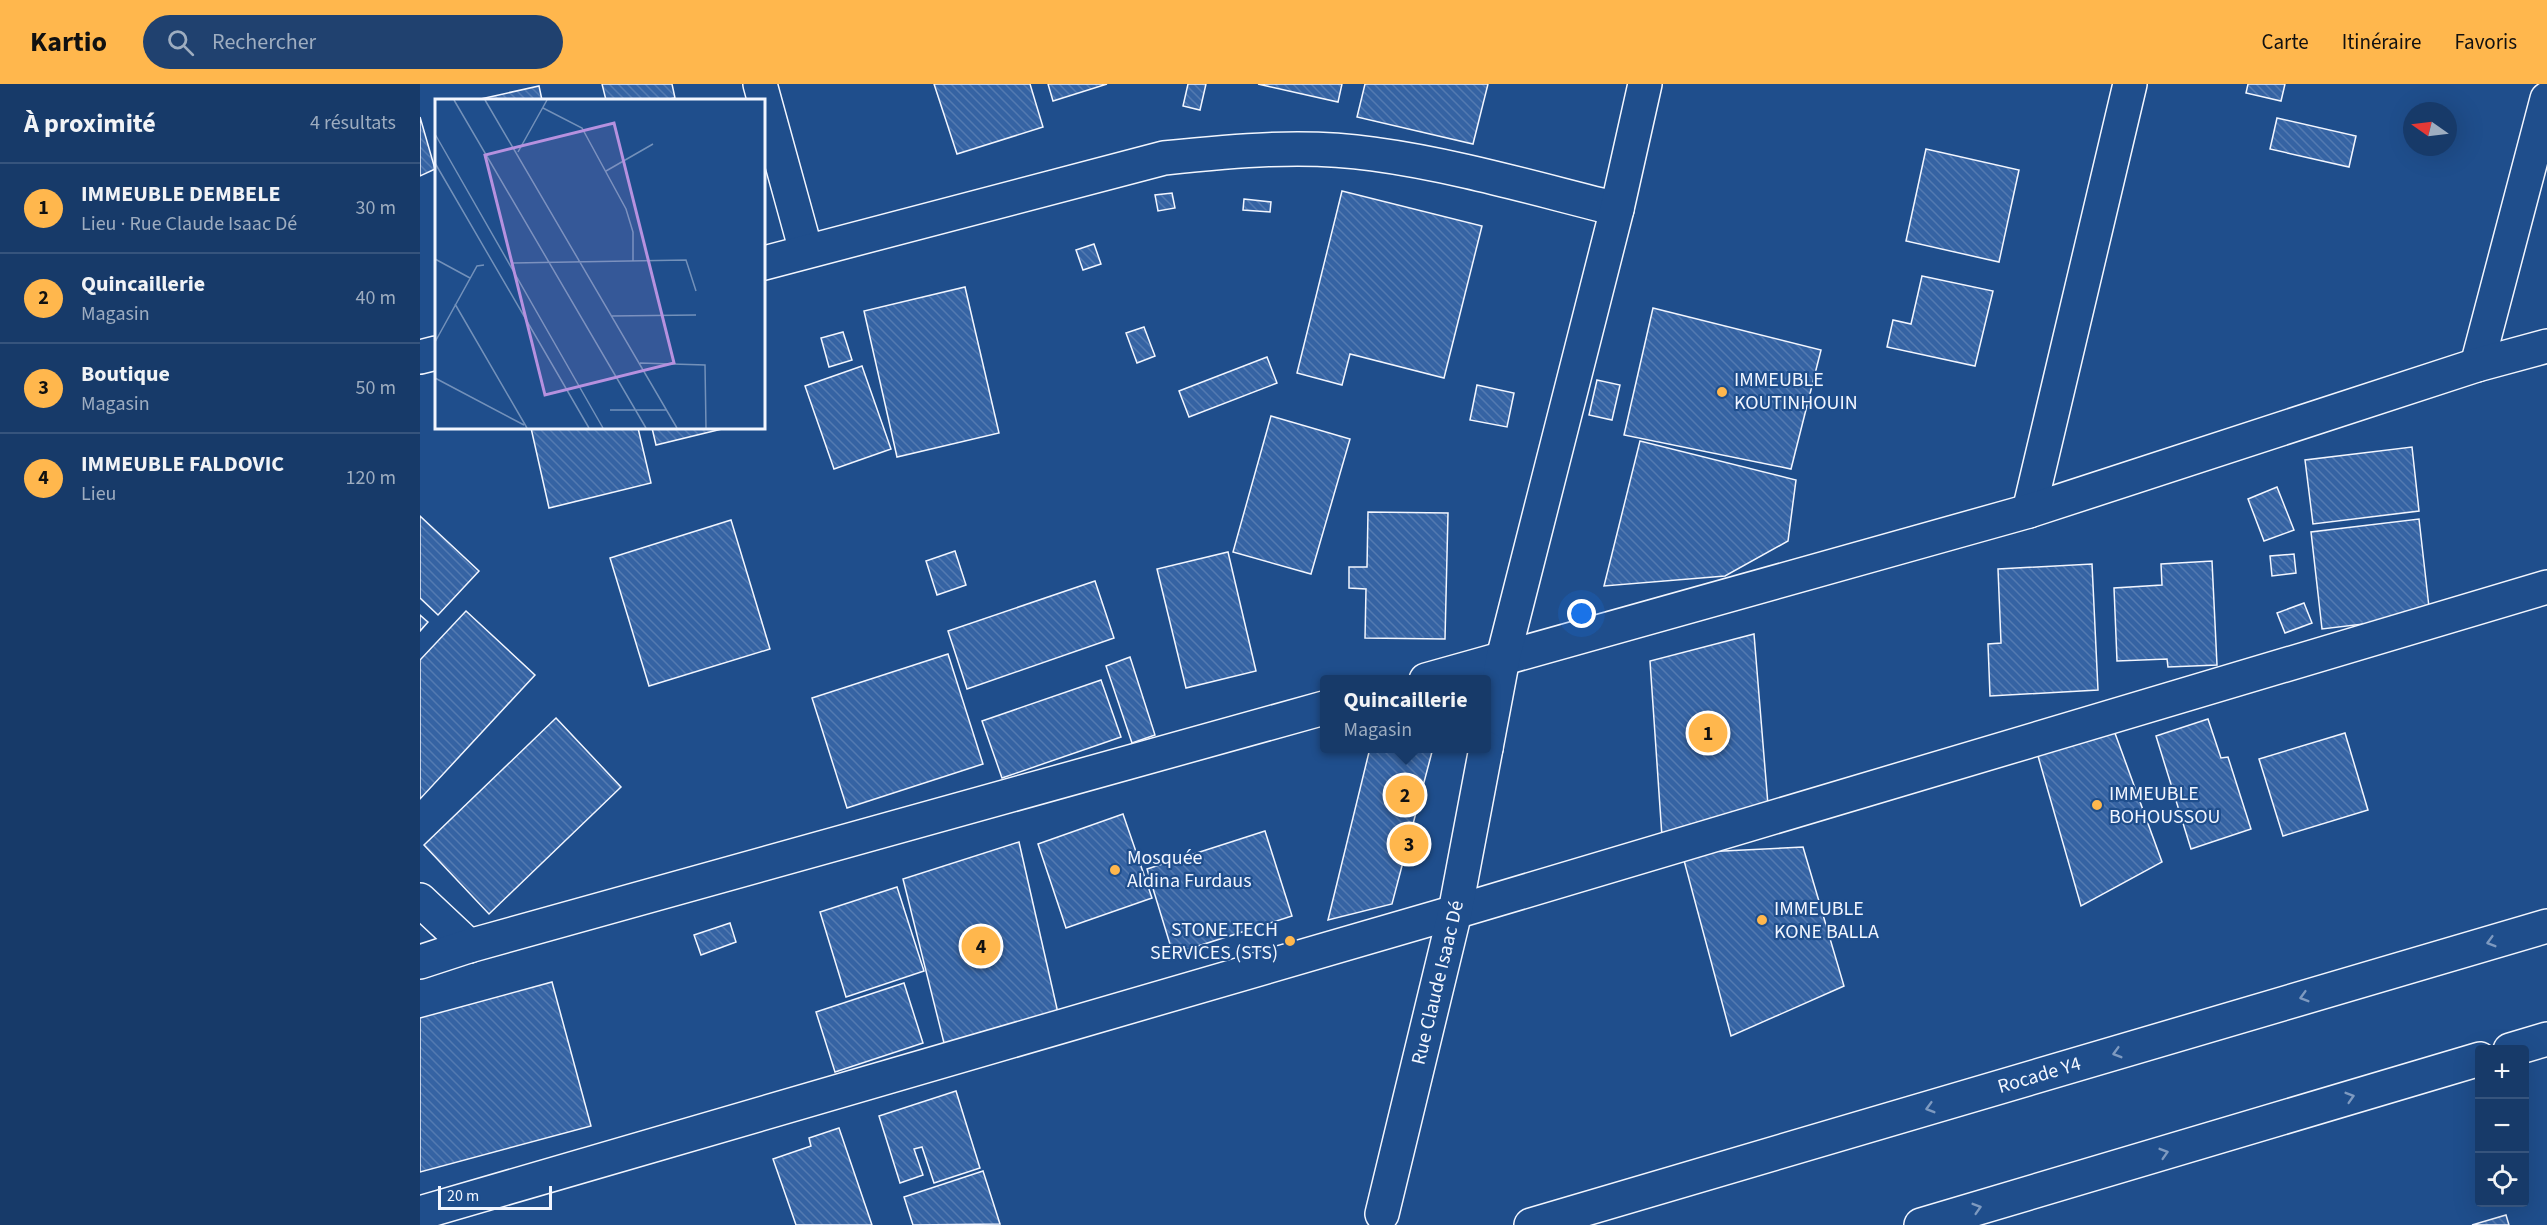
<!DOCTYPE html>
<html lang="fr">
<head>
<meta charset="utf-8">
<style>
  :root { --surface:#173a69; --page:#20416f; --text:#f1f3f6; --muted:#9eadc0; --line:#36547d; --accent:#ffb74d }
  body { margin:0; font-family:"Source Sans 3",sans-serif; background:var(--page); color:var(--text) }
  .controls { position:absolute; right:18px; bottom:18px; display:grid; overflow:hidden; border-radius:6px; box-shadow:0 6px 24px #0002 }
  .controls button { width:54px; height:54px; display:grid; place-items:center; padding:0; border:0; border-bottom:2px solid var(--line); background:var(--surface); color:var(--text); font:30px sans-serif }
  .compass { position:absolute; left:1983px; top:18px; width:54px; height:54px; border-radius:50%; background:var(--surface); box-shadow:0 6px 24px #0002; rotate:284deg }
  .scale { position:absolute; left:18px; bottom:15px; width:114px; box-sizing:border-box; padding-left:6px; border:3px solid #f2f6ff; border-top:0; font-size:16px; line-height:21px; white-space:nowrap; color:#f2f6ff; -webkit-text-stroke:4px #1f4e8c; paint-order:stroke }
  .you { position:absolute; left:1162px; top:530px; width:21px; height:21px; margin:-15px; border:4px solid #fff; border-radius:50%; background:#1a73e8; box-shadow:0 0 0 9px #1a73e833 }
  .badge { display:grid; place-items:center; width:39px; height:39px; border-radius:50%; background:var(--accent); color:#111; font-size:20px; font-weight:700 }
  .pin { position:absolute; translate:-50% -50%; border:3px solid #fff; box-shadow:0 2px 6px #0006 }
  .popup { position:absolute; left:900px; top:591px; width:171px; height:78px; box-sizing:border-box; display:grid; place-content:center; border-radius:6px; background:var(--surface); filter:drop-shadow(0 2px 4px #0005); font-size:20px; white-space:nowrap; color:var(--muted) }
  .popup b { font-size:22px; color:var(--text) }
  .popup::after { content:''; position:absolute; left:50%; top:100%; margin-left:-12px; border:12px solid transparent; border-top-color:var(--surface) }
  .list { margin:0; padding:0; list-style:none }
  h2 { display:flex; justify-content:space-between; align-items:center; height:78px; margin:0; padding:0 24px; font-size:26px }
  h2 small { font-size:20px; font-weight:400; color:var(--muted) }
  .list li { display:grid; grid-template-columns:39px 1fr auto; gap:18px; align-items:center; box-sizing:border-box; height:90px; padding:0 24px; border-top:2px solid var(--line) }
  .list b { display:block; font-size:22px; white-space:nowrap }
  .list p { margin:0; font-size:20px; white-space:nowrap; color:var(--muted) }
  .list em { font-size:20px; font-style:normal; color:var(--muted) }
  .icon { flex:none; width:33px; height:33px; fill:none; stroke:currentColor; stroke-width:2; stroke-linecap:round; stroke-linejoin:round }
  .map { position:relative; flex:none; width:2127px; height:1141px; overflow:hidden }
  header { display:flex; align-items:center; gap:36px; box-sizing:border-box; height:84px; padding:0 30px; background:var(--accent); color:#111 }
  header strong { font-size:28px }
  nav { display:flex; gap:33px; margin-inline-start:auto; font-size:21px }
  .search { width:420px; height:54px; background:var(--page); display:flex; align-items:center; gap:15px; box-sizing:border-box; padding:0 21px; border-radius:33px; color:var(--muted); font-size:22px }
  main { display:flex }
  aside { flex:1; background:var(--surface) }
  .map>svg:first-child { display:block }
</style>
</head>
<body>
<header>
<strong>Kartio</strong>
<div class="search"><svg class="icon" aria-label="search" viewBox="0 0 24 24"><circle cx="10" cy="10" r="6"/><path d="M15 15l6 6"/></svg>Rechercher</div>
<nav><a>Carte</a><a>Itinéraire</a><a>Favoris</a></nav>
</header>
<main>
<aside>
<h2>À proximité<small>4 résultats</small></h2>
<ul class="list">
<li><span class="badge">1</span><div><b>IMMEUBLE DEMBELE</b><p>Lieu · Rue Claude Isaac Dé</p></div><em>30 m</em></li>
<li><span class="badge">2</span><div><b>Quincaillerie</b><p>Magasin</p></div><em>40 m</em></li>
<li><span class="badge">3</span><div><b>Boutique</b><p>Magasin</p></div><em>50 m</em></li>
<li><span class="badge">4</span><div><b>IMMEUBLE FALDOVIC</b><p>Lieu</p></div><em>120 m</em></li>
</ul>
</aside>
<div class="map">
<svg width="2127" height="1141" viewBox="0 0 2127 1141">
  <defs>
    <pattern id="building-back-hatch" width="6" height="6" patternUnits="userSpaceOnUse" patternTransform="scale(1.5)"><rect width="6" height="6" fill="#3563a3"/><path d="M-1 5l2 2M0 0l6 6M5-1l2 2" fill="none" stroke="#537ab1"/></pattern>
  </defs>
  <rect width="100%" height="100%" fill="#1f4e8c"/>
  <!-- building -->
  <g fill="url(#building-back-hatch)" stroke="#f2f6ff" stroke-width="1.5">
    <path d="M182,0H252L255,14L244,16H186Z"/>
    <path d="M514,0H610L623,43L537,70Z"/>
    <path d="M628,0H687L633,17Z"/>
    <path d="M768,0H786L780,26L763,22Z"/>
    <path d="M838,0H922L918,18Z"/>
    <path d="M945,0H1068L1053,60L937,33Z"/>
    <path d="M1828,0H1865L1861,17L1826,9Z"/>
    <path d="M119,2L122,16H56Z"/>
    <path d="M0,33L15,85L0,92Z"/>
    <path d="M1857,34L1936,52L1929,83L1850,65Z"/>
    <path d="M1506,65L1599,86L1579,178L1486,157Z"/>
    <path d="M922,107L1062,142L1024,294L930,270L922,301L877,289Z"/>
    <path d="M752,109L755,124L738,127L735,111Z"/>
    <path d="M824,115L851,118L850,128L823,126Z"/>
    <path d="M674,160L681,180L663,186L656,166Z"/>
    <path d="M1502,192L1573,207L1555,282L1467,263L1473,236L1491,240Z"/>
    <path d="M545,203L579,349L477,373L444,227Z"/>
    <path d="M1233,224L1401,266L1371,385L1204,351Z"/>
    <path d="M724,243L735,272L717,279L706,249Z"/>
    <path d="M423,248L432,276L409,283L401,254Z"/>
    <path d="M847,273L857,299L769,333L759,307Z"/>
    <path d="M442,282L471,365L414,385L385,302Z"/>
    <path d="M1177,296L1200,301L1192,336L1169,331Z"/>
    <path d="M1057,301L1094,309L1087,343L1050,336Z"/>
    <path d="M851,332L930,355L891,490L813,468Z"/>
    <path d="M111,344H218L231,399L129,424Z"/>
    <path d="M232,344H306L236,361Z"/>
    <path d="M1220,357L1376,396L1368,457L1305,492L1184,502Z"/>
    <path d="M1992,363L1999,427L1893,440L1885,376Z"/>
    <path d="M1857,403L1874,446L1844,457L1828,415Z"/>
    <path d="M948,428L1028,429L1025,555L945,554L946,505L929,504V483H947Z"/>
    <path d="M0,432L59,487L18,531L0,514Z"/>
    <path d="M1999,435L2010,532L1902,545L1891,448Z"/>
    <path d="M311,436L350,565L229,602L190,474Z"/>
    <path d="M535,467L546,501L517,511L506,477Z"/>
    <path d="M808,468L836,587L766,604L737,485Z"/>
    <path d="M1874,470L1876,489L1852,492L1850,472Z"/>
    <path d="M1792,477L1797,581L1748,583L1747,575L1697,577L1694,504L1742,501L1741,480Z"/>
    <path d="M1672,480L1678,606L1570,612L1568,560L1581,559L1578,485Z"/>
    <path d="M675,497L694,554L547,605L528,547Z"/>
    <path d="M1884,519L1892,539L1865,549L1857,529Z"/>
    <path d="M46,527L115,591L0,715V576Z"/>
    <path d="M0,531L8,538L0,547Z"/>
    <path d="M1334,550L1348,721L1242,753L1230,577Z"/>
    <path d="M528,570L563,680L427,724L392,614Z"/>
    <path d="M710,573L735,651L712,659L686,582Z"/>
    <path d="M681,596L701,653L582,694L562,637Z"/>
    <path d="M136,634L201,703L69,830L4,761Z"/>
    <path d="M1788,635L1801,674L1808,673L1831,745L1771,765L1736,652Z"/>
    <path d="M1692,641L1742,778L1661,822L1616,665Z"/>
    <path d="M1925,649L1948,726L1863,752L1839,675Z"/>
    <path d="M950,664H1013L972,820L908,836Z"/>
    <path d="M703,730L732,814L646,844L618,760Z"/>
    <path d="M845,747L872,832L753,870L727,785Z"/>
    <path d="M599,758L638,929L525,963L483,795Z"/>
    <path d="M1383,763L1424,902L1311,952L1262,769Z"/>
    <path d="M477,803L504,887L426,913L400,828Z"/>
    <path d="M310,839L316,858L281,871L274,851Z"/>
    <path d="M132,898L171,1042L0,1088V934Z"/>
    <path d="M484,899L503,959L415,988L396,928Z"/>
    <path d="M536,1007L560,1084L514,1099L502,1063L494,1065L503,1091L480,1099L459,1032Z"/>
    <path d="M419,1044L452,1141H376L353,1075L391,1062L389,1054Z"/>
    <path d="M563,1087L580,1140L493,1141L484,1113Z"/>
    <path d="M2086,1131L2089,1141H2052Z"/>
  </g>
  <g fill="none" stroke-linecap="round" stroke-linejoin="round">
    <defs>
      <g id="minor">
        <path d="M340,0L386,167"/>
        <path d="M344,179L744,74C812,67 884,60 953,70C1035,81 1116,105 1197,125"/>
        <path d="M0,273L16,269"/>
        <path d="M2057,281L2127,15"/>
        <path d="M1609,427L1710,0"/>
        <path d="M1006,596L1609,427L2057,281L2127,262"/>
        <path d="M1066,664L1083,574L1197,125L1225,0"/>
        <path d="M0,816L49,862"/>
        <path d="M0,878L49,862L904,624"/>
        <path d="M0,1129L1035,828L2127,503"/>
        <path id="s1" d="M962,1130L1035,828L1066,664"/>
      </g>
      <g id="trunk">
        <path d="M2090,966L2127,955"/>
        <path id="s2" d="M1111,1141L2127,842"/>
        <path d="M1501,1141L2060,975"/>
      </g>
    </defs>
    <!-- minor casing -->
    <use href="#minor" stroke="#f2f6ff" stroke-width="36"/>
    <!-- trunk casing -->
    <use href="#trunk" stroke="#f2f6ff" stroke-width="36"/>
    <!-- minor -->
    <use href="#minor" stroke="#1f4e8c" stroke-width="33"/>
    <!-- trunk -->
    <use href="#trunk" stroke="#1f4e8c" stroke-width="33"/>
  </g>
  <!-- one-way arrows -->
  <defs><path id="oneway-chevron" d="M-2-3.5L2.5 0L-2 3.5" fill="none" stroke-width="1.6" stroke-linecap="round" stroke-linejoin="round" transform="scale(1.5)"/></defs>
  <g stroke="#7e9ac0">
    <use href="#oneway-chevron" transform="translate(2071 858) rotate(164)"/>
    <use href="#oneway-chevron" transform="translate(1884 913) rotate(164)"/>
    <use href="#oneway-chevron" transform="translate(1697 969) rotate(164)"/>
    <use href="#oneway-chevron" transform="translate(1930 1013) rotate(-17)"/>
    <use href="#oneway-chevron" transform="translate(1510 1024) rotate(164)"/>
    <use href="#oneway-chevron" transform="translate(1744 1069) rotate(-17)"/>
    <use href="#oneway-chevron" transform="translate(1557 1124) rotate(-17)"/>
  </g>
  <!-- markers -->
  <g fill="#ffb74d" stroke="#1f4e8c" stroke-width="2">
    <circle cx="1302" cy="308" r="6"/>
    <circle cx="1677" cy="721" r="6"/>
    <circle cx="695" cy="786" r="6"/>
    <circle cx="1342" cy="836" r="6"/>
    <circle cx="870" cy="857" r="6"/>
  </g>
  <g text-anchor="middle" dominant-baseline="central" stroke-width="4.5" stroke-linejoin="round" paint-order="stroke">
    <!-- poi labels -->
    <g font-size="20" fill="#f2f6ff" stroke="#1f4e8c" text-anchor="start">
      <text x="1314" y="296">IMMEUBLE<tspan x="1314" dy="23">KOUTINHOUIN</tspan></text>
      <text x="1689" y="710">IMMEUBLE<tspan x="1689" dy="23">BOHOUSSOU</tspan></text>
      <text x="707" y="774">Mosquée<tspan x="707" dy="23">Aldina Furdaus</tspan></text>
      <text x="1354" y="825">IMMEUBLE<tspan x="1354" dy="23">KONE BALLA</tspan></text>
      <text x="858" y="846" text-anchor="end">STONE TECH<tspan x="858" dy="23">SERVICES (STS)</tspan></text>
    </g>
    <!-- street labels -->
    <g font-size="20" fill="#f2f6ff" stroke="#1f4e8c">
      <text stroke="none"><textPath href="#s1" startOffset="238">Rue Claude Isaac Dé</textPath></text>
      <text stroke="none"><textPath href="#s2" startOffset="530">Rocade Y4</textPath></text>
    </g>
  </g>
  <!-- overview -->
  <g transform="translate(15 15)">
    <rect width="330" height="330" fill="#1f4e8c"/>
    <path fill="none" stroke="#7391ba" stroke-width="1.5" d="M19,1L211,329M50,1L242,329M108,9L147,29L191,110L198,133V162M0,35L168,329M83,53L112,1M0,64L154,329M171,72L218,45M0,160L35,179M78,164L251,161L261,192M20,205L92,329M176,217L261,216M0,243L42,167L49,166M205,264L270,266L271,329M0,279L89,326M175,311H231"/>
    <path fill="#b691df" fill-opacity="0.15" stroke="#b691df" stroke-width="3" d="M179,24L239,264L110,296L50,56Z"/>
    <rect width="330" height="330" fill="none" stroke="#f2f6ff" stroke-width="3"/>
  </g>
</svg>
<div class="controls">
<button>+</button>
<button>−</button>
<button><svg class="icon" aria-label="locate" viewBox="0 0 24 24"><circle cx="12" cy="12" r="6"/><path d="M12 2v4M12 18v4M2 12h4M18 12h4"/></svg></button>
</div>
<svg class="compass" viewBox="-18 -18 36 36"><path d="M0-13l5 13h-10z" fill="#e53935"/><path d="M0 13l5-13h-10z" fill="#9eadc0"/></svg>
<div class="scale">20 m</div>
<div class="you"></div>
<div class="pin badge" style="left:1288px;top:649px">1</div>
<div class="pin badge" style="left:985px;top:711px">2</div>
<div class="popup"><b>Quincaillerie</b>Magasin</div>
<div class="pin badge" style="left:989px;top:760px">3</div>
<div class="pin badge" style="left:561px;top:862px">4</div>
</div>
</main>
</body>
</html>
